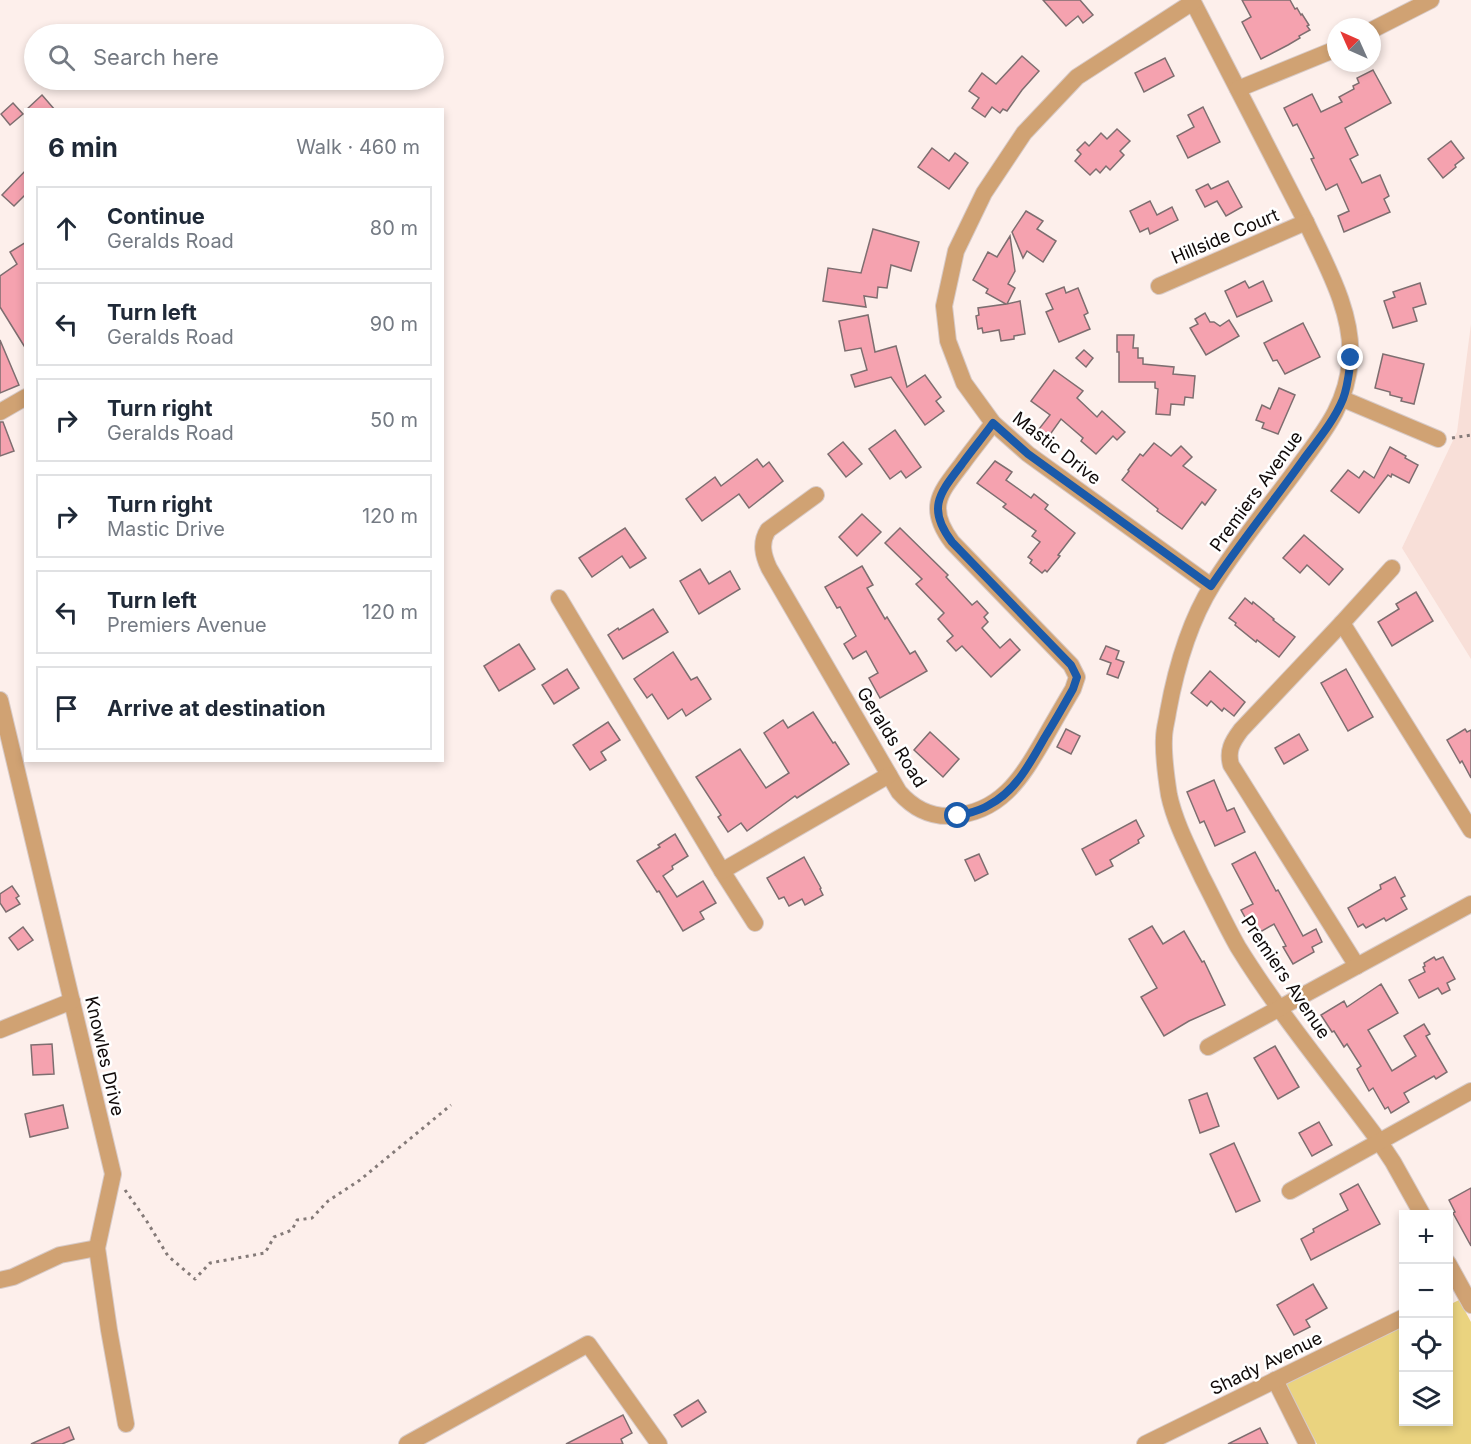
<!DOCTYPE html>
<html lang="en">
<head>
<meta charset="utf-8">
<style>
  :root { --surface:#fff; --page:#f6f6f7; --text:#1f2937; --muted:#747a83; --line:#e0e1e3 }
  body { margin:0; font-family:Inter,sans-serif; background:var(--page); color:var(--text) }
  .controls { position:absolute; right:18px; bottom:18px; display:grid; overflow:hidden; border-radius:0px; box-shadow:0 3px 9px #0003 }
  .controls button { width:54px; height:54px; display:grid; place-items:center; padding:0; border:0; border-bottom:2px solid var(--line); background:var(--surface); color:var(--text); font:30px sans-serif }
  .compass { position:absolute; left:1327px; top:18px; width:54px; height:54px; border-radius:50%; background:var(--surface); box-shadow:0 3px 9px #0003; rotate:315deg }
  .stop { position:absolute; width:18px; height:18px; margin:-14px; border:4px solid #1a5aaa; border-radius:50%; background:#fff }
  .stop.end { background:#1a5aaa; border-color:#fff; box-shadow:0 2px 6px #0008 }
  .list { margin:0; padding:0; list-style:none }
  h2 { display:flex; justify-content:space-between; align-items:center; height:78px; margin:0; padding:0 24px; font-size:26px }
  h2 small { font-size:20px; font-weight:400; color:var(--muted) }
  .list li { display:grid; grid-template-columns:39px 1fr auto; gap:18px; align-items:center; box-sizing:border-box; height:84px; margin:0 12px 12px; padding:0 12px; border:2px solid var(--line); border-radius:0px }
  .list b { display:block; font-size:22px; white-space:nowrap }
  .list p { margin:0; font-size:20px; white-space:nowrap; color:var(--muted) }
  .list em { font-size:20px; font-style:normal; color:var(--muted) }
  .icon { flex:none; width:33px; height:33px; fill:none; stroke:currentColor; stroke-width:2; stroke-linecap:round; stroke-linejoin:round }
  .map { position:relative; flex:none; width:1471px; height:1444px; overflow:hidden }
  .search { position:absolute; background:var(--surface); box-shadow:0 3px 9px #0003; left:24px; top:24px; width:420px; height:66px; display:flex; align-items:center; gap:15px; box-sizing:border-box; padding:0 21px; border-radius:33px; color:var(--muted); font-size:22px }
  .panel { position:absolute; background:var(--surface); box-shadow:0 3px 9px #0003; left:24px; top:108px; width:420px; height:654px; border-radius:0px }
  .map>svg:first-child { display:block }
</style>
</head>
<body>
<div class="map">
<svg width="1471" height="1444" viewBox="0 0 1471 1444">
  <rect width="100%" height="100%" fill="#fdefeb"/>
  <!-- built -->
  <path fill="#f8dfd8" d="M1471,324V659L1402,548L1457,432Z"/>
  <!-- green -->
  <path fill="#ead37f" d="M1459,1300L1471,1322V1444H1317L1286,1384L1403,1327L1404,1422H1448L1449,1305Z"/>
  <!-- building -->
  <g fill="#f5a2af" stroke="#7e6e70" stroke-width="1.5">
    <path d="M1043,0H1080L1093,15L1083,23L1078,16L1066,26Z"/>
    <path d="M1242,0H1290L1295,9L1297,8L1301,15L1302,14L1309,25L1307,26L1310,30L1299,36L1300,38L1288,45L1261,59L1242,22L1251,17Z"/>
    <path d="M1022,56L1039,71L1022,90L1007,111L1003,109L1000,113L992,107L985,117L972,108L979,98L969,91L982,73L996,84Z"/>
    <path d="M1165,58L1174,76L1144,92L1135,73Z"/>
    <path d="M1373,70L1391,103L1345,128L1358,155L1350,159L1362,183L1380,175L1389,196L1384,199L1390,212L1344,232L1338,216L1349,211L1337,184L1326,190L1311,159L1314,158L1297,124L1293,126L1284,108L1312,94L1321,112L1342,102L1339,97L1354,89L1353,86L1359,83L1357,78Z"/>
    <path d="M42,95L55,110H26Z"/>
    <path d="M13,103L23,114L10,125L1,114Z"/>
    <path d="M1203,107L1220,142L1188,158L1177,136L1194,127L1188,115Z"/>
    <path d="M1117,129L1130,141L1120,151L1124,155L1110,170L1106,166L1100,173L1096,169L1090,175L1075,161L1081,154L1077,150L1085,142L1089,146L1101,133L1107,139Z"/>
    <path d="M1451,141L1464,158L1455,165L1456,167L1443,178L1428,159Z"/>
    <path d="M932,148L949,161L955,153L968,163L949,189L918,167Z"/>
    <path d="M26,170V194L14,206L2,195Z"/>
    <path d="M1228,181L1242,207L1226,216L1217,201L1205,207L1196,190L1208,184L1211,189Z"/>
    <path d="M1150,201L1157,215L1172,207L1178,220L1150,234L1148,228L1140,232L1130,211Z"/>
    <path d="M1026,211L1043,221L1037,229L1056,241L1043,262L1027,251L1023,258L1012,232Z"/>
    <path d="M873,229L919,242L911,271L891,265L887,288L878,287L877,298L864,296L866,307L823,301L828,268L861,273Z"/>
    <path d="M1010,236L1015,271L1008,284L1015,288L1007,304L1020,301L1025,334L1014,336V339L1001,341L999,330L983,333L982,328L978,329L976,316L979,315L978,308L1006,304L986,293L988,289L973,280L988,252L997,257Z"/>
    <path d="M26,242V349L0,307V276L17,264L10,252Z"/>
    <path d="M1245,281L1249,288L1263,281L1272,301L1237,317L1225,291Z"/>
    <path d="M1420,283L1426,304L1413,308L1417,321L1393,328L1384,301L1395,297L1393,292Z"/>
    <path d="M1064,287L1066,293L1078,288L1088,313L1084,315L1090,329L1059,342L1046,312L1053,309L1046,294Z"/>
    <path d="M1205,313L1210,322H1214L1220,326L1229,320L1239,336L1206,355L1190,328L1198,324L1195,319Z"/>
    <path d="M868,315L875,352L896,346L907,387L925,375L941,397L936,401L944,411L925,425L891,377L855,387L851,375L867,370L861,348L845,351L839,321Z"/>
    <path d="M1303,323L1320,357L1285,374L1277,360L1273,361L1264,343Z"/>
    <path d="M1117,335H1134L1133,348H1138V358H1143V364L1174,367L1173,374L1195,376L1193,398L1185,397L1184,405L1171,404L1170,415L1156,414L1158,389L1155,388V382H1119V352H1117Z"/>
    <path d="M0,340L19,385L0,393Z"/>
    <path d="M1084,350L1093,358L1086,367L1076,358Z"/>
    <path d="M1383,354L1424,364L1414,404L1401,401L1402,398L1390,395V392L1375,388Z"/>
    <path d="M1054,370L1083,391L1077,398L1097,417L1102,411L1125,432L1117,440L1113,436L1096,454L1081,441L1083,438L1061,419L1049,436L1039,429L1050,415L1031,401Z"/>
    <path d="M1279,388L1295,395L1278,434L1262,428L1264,423L1256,420L1262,405L1270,409Z"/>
    <path d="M0,422H3L14,451L0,456Z"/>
    <path d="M895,430L921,467L906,478L901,471L890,479L869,449Z"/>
    <path d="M843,442L862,464L846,477L828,454Z"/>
    <path d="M1154,443L1171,456L1181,446L1192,457L1183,466L1216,490L1205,505L1202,502L1182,529L1157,511L1158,509L1122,480L1129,471L1128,470L1140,454L1143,456Z"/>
    <path d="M1390,447L1406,456L1405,458L1418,465L1409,483L1392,474L1391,477L1388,475L1359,513L1331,491L1348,470L1359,478L1364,471L1374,478Z"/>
    <path d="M757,459L763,467L769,462L783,481L749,508L739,494L702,521L686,499L715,477L721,486Z"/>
    <path d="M995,461L1012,472L1006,480L1031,498L1034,494L1048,505L1045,509L1075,533L1058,555L1060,556L1047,572L1045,570L1042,573L1030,563L1032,560L1028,557L1040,542L1032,536L1036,531L1003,507L1006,504L977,483Z"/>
    <path d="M862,514L881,532L857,556L839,537Z"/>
    <path d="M625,528L646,558L630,568L622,556L592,577L579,558Z"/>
    <path d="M900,528L948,575L946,577L972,605L977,601L988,613L984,617L988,622L982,628L1000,648L1010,639L1020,650L991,677L962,646L956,651L947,641L953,636L938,619L944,613L916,584L922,579L885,543Z"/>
    <path d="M1304,535L1343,569L1329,585L1307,565L1300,573L1283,558Z"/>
    <path d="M862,566L873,585L867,588L885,619L887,617L910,654L915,651L927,671L880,698L869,678L878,673L866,651L853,659L844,644L856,636L840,607L837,608L825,587Z"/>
    <path d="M700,569L709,584L730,571L740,589L699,614L680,581Z"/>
    <path d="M1416,592L1433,621L1392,646L1378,622L1399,609L1396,604Z"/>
    <path d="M1245,598L1252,604L1253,602L1274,619L1273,620L1295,637L1279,657L1257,640L1256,642L1235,625L1236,623L1229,618Z"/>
    <path d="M653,609L668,632L623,659L608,635L618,628L619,630L632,622Z"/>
    <path d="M519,644L535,669L499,691L484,666Z"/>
    <path d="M1106,646L1119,651L1116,659L1124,662L1118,678L1107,674L1111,663L1100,659Z"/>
    <path d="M673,652L691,680L697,677L711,699L686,716L682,709L668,719L652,694L647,698L634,679Z"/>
    <path d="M567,669L579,688L554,704L542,685Z"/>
    <path d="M1346,669L1373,717L1348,731L1321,683Z"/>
    <path d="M1210,671L1245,702L1234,716L1224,708L1222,711L1211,701L1207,706L1191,693Z"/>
    <path d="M813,712L833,743L835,742L849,764L797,798L795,796L747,831L741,823L728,832L718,817L721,815L696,777L740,749L766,788L789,773L764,733L783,720L788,728Z"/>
    <path d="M608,722L620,740L601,752L606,760L590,770L573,745Z"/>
    <path d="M1066,729L1080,736L1071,754L1057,747Z"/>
    <path d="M1465,729L1467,732L1471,730V778L1462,761L1460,763L1447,740Z"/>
    <path d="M930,732L959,759L943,777L914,750Z"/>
    <path d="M1299,734L1308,750L1284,764L1275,748Z"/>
    <path d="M1214,780L1227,811L1234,808L1245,832L1215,846L1204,821L1200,823L1187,792Z"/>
    <path d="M1136,820L1144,836L1138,840L1139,843L1110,860L1113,866L1096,875L1082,849Z"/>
    <path d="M675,834L688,856L672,866L673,869L663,876L677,897L703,881L716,903L700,912L704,919L683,931L659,891L657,892L637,861L660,847L658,845Z"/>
    <path d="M1255,852L1276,891L1278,890L1303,936L1316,929L1322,942L1312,947L1314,952L1293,964L1283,947L1286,946L1274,924L1255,935L1241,910L1253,904L1232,864Z"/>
    <path d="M979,854L988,874L975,881L965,860Z"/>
    <path d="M804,857L821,888L820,889L823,895L805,905L802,899L789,906L784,897L779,899L767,878Z"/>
    <path d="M1395,877L1405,896L1401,898L1407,909L1386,921L1384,918L1366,928L1363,924L1358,927L1348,908L1381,889L1380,885Z"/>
    <path d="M12,886L19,896L16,898L20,904L6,912L0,903V894Z"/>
    <path d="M1152,926L1163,944L1184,931L1202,962L1204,961L1225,1005L1189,1021L1164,1036L1141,997L1157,988L1129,939Z"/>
    <path d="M23,927L33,940L18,950L9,938Z"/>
    <path d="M1434,957L1436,960L1443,957L1455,979L1447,983L1450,990L1442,994L1438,988L1419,998L1409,980L1425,972L1423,967L1425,966L1424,963Z"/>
    <path d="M1381,984L1398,1013L1368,1030L1392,1071L1416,1056L1404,1036L1424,1024L1430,1034L1426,1036L1447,1072L1436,1079L1434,1076L1404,1093L1409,1102L1391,1113L1388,1107L1385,1109L1373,1088L1369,1091L1357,1069L1361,1066L1347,1044L1344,1047L1334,1031L1332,1032L1321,1015L1344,1001L1347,1007Z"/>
    <path d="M52,1044L54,1074L33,1075L31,1045Z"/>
    <path d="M1275,1046L1299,1087L1278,1099L1254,1058Z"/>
    <path d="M1207,1093L1219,1126L1200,1133L1189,1100Z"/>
    <path d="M63,1105L68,1128L30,1137L25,1114Z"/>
    <path d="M1319,1122L1332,1145L1312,1156L1299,1133Z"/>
    <path d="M1234,1143L1260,1201L1236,1212L1210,1154Z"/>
    <path d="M1358,1184L1380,1224L1311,1260L1301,1239L1314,1232L1313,1229L1348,1210L1340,1194Z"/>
    <path d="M1471,1188V1246L1453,1213L1455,1212L1449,1200Z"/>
    <path d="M1313,1284L1327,1308L1306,1320L1310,1327L1294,1335L1277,1305Z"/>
    <path d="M698,1400L706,1412L682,1427L674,1415Z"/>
    <path d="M623,1415L632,1433L621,1439L623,1444H566Z"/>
    <path d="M69,1427L74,1439L62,1444H31Z"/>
    <path d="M1260,1428L1268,1444H1228Z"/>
  </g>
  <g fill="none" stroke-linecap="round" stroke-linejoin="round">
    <defs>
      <g id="street">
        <path d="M1192,0L1306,222C1325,263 1354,313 1350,360C1347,406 1322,434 1296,470C1268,508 1238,544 1213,584C1189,622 1176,668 1168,712C1167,720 1164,729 1164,738C1163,756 1166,776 1169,795C1175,823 1190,851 1202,877C1214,900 1225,924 1238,947C1280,1015 1332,1077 1379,1141L1393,1162L1422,1214"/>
        <path d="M1193,2L1077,77L1024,133L984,193L956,251L944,306L948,341L964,383L993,423L1028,454L1211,586"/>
        <path d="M1372,30L1431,0"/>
        <path d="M1238,89L1336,49"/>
        <path d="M1159,286L1306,222"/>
        <path d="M1343,399L1438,439"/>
        <path d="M0,412L26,397"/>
        <path d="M816,495L768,530C760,543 763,555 769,568L899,792C913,808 929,817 951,816C1000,813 1021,779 1043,741C1053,723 1063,706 1073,689L1077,677L1071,665L952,542C926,507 940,493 962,464C972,450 983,437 993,423"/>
        <path d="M559,598L722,871L755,923"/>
        <path d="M1342,623L1471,830"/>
        <path d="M0,700L113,1174L97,1248L109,1330L126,1424"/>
        <path d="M722,871L889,775"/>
        <path d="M1357,966L1231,765C1227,751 1232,742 1241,730L1342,623L1392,568"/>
        <path d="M0,1030L72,1001"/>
        <path d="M1208,1047L1471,904"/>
        <path d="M1290,1191L1471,1091"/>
        <path d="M1448,1263L1471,1305"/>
        <path d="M0,1280L13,1277L60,1255L97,1248"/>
        <path d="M1275,1380L1307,1444"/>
        <path d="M407,1444L588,1344L659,1444"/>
        <path d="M1145,1444L1404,1317"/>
      </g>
    </defs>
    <!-- street casing -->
    <use href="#street" stroke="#d7cac7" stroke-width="18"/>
    <!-- path -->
    <g stroke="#847a78" stroke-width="3" stroke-dasharray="3 4.5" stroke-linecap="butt">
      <path d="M1452,438L1471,435"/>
      <path d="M125,1190L146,1220L168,1256L195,1279L210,1263L265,1253L274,1237L292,1230L297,1220L312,1218L328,1201L360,1180L451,1105"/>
    </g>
    <!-- street -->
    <use href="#street" stroke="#d0a273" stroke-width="16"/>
  </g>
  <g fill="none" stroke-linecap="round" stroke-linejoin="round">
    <!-- route -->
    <path stroke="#1a5aaa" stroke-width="8" d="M958,816C969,813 980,811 989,805C1016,791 1030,763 1045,737C1055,721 1064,705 1073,689L1077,677L1071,665L952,542C926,508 940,493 962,464C972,450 983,437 993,423L1028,454L1211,586C1240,543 1273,502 1303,460C1317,441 1334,421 1343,399C1348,386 1349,372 1351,358"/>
  </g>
  <g text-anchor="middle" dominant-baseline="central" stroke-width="5" stroke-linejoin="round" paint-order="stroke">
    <!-- street labels -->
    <g font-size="18" fill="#100a09" stroke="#fff">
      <text transform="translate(1225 236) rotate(-23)">Hillside Court</text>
      <text transform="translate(1057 448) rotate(38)">Mastic Drive</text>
      <text transform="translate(1256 491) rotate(-54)">Premiers Avenue</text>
      <text transform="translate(892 737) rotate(58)">Geralds Road</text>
      <text transform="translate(1286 977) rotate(56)">Premiers Avenue</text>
      <text transform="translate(105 1056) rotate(77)">Knowles Drive</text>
      <text transform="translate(1266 1363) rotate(-26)">Shady Avenue</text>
    </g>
  </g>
</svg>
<div class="controls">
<button>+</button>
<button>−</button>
<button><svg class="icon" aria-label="locate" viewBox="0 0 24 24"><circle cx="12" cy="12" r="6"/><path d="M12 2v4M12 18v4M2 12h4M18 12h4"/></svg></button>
<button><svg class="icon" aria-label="layers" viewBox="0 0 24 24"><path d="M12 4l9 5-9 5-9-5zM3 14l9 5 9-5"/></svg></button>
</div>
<svg class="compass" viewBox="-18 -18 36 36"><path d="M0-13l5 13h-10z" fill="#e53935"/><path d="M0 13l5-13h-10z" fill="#747a83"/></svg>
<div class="stop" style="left:958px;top:816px"></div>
<div class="stop end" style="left:1351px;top:358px"></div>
<div class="search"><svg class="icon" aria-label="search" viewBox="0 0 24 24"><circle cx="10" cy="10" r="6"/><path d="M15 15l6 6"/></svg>Search here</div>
<section class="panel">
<h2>6 min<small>Walk · 460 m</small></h2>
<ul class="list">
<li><svg class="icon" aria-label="ahead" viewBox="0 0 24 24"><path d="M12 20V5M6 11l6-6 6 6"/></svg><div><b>Continue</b><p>Geralds Road</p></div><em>80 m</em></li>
<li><svg class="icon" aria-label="left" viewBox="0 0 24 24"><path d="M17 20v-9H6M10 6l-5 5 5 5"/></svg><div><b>Turn left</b><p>Geralds Road</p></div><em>90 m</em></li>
<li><svg class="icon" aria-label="right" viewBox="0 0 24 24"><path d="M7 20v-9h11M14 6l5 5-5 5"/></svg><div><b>Turn right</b><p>Geralds Road</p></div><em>50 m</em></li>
<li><svg class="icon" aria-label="right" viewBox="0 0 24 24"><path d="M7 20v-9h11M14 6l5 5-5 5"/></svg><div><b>Turn right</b><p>Mastic Drive</p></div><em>120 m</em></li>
<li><svg class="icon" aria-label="left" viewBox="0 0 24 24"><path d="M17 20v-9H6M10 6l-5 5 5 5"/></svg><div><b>Turn left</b><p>Premiers Avenue</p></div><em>120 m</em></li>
<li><svg class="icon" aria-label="arrive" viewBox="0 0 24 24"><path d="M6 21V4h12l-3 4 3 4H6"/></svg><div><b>Arrive at destination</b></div></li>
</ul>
</section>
</div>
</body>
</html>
